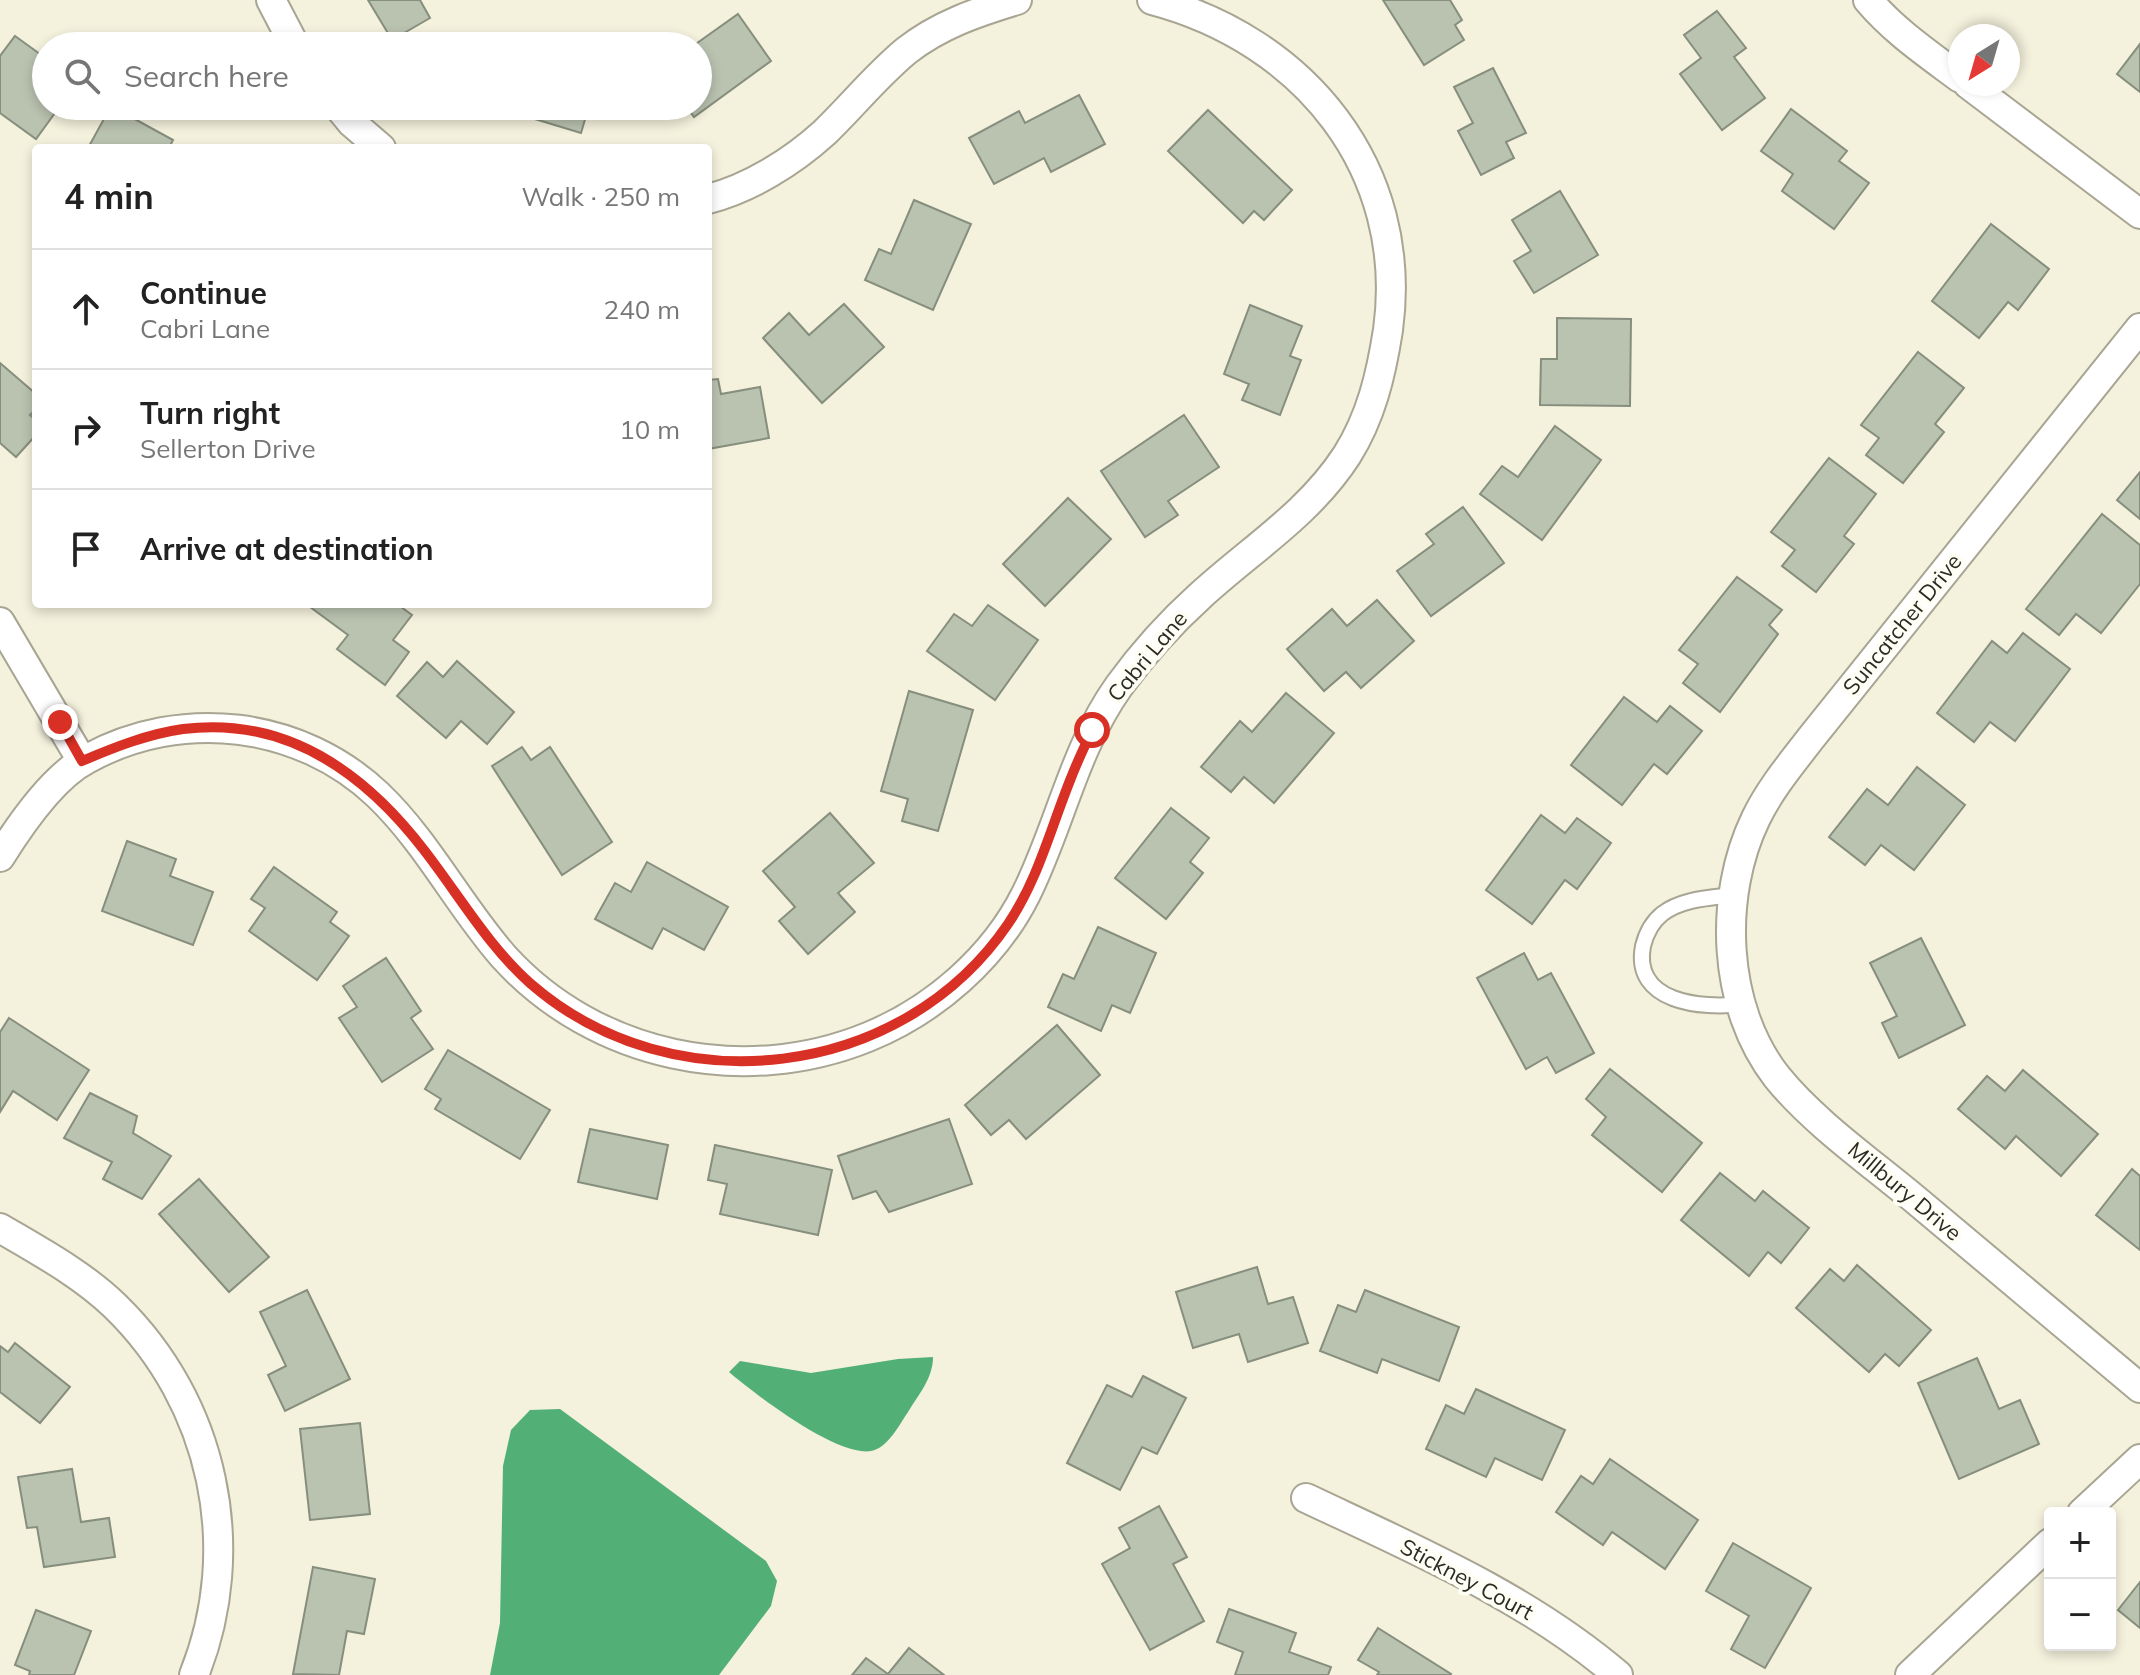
<!DOCTYPE html>
<html lang="en">
<head>
<meta charset="utf-8">
<style>
  :root { --surface:#fff; --page:#f6f6f6; --text:#222; --muted:#767676; --line:#e0e0e0 }
  body { margin:0; font-family:Mulish,sans-serif; background:var(--page); color:var(--text) }
  .controls { position:absolute; right:24px; bottom:24px; display:grid; overflow:hidden; border-radius:8px; box-shadow:0 4px 12px #0003 }
  .controls button { width:72px; height:72px; display:grid; place-items:center; padding:0; border:0; border-bottom:2px solid var(--line); background:var(--surface); color:var(--text); font:40px sans-serif }
  .compass { position:absolute; left:1948px; top:24px; width:72px; height:72px; border-radius:50%; background:var(--surface); box-shadow:0 4px 12px #0003; rotate:217deg }
  .stop { position:absolute; width:24px; height:24px; margin:-18px; border:6px solid #d93025; border-radius:50%; background:#fff }
  .stop.end { background:#d93025; border-color:#fff; box-shadow:0 2px 8px #0008 }
  .list { margin:0; padding:0; list-style:none }
  h2 { display:flex; justify-content:space-between; align-items:center; height:104px; margin:0; padding:0 32px; font-size:34px }
  h2 small { font-size:26px; font-weight:400; color:var(--muted) }
  .list li { display:grid; grid-template-columns:52px 1fr auto; gap:24px; align-items:center; box-sizing:border-box; height:120px; padding:0 32px; border-top:2px solid var(--line) }
  .list b { display:block; font-size:30px; white-space:nowrap }
  .list p { margin:0; font-size:26px; white-space:nowrap; color:var(--muted) }
  .list em { font-size:26px; font-style:normal; color:var(--muted) }
  .icon { flex:none; width:44px; height:44px; fill:none; stroke:currentColor; stroke-width:2; stroke-linecap:round; stroke-linejoin:round }
  .map { position:relative; flex:none; width:2140px; height:1675px; overflow:hidden }
  .search { position:absolute; background:var(--surface); box-shadow:0 4px 12px #0003; left:32px; top:32px; width:680px; height:88px; display:flex; align-items:center; gap:20px; box-sizing:border-box; padding:0 28px; border-radius:44px; color:var(--muted); font-size:30px }
  .panel { position:absolute; background:var(--surface); box-shadow:0 4px 12px #0003; left:32px; top:144px; width:680px; height:464px; border-radius:8px }
  .map>svg:first-child { display:block }
</style>
</head>
<body>
<div class="map">
<svg width="2140" height="1675" viewBox="0 0 2140 1675">
  <rect width="100%" height="100%" fill="#f4f1dd"/>
  <!-- water -->
  <g fill="#52af76">
    <path d="M933,1357C933,1378 919,1394 908,1412C899,1425 888,1448 871,1451C837,1457 756,1395 729,1372L740,1361L811,1373L898,1359Z"/>
    <path d="M560,1409L766,1561L777,1581L771,1606L719,1675H490L500,1623L503,1466L511,1430L530,1410Z"/>
  </g>
  <!-- building -->
  <g fill="#bac2b0" stroke="#868e7d" stroke-width="2">
    <path d="M368,0H420L430,18L392,40Z"/>
    <path d="M1383,0H1450L1462,20L1455,25L1464,40L1424,65Z"/>
    <path d="M1717,11L1746,48L1734,57L1765,98L1722,130L1680,74L1701,58L1684,35Z"/>
    <path d="M738,14L771,61L694,117L686,106H698V46H693Z"/>
    <path d="M15,36L44,57L34,71L46,80V106H60L36,139L0,113V56Z"/>
    <path d="M2140,44V92L2117,74Z"/>
    <path d="M1493,68L1526,133L1506,142L1514,158L1481,175L1458,131L1473,123L1454,87Z"/>
    <path d="M1079,95L1105,144L1051,172L1044,158L994,184L969,138L1019,111L1025,123Z"/>
    <path d="M111,106L173,140L169,148H88Z"/>
    <path d="M492,106H589L581,133Z"/>
    <path d="M1791,109L1847,151L1839,161L1869,183L1834,229L1782,191L1793,174L1761,151Z"/>
    <path d="M1208,110L1292,190L1264,220L1254,211L1243,223L1168,151Z"/>
    <path d="M1560,191L1598,255L1534,293L1514,261L1531,251L1512,220Z"/>
    <path d="M914,200L971,224L933,310L865,280L879,249L891,254Z"/>
    <path d="M1991,224L2049,269L2018,310L2008,302L1979,338L1932,301Z"/>
    <path d="M844,304L884,347L822,403L763,338L789,313L809,335Z"/>
    <path d="M1250,305L1302,326L1290,356L1301,360L1280,415L1242,400L1249,384L1224,374Z"/>
    <path d="M1557,318L1631,319L1630,406L1540,405L1541,359H1557Z"/>
    <path d="M1918,352L1964,388L1935,424L1944,432L1903,483L1866,455L1879,438L1861,425Z"/>
    <path d="M0,363L36,394V409L30,415L36,420V435L16,457L0,443Z"/>
    <path d="M718,379L721,394L760,387L769,438L708,449V380Z"/>
    <path d="M1184,415L1219,467L1168,501L1178,515L1145,537L1101,471Z"/>
    <path d="M1555,426L1601,460L1542,540L1480,494L1502,466L1518,477Z"/>
    <path d="M1829,458L1876,494L1844,536L1854,544L1816,592L1782,566L1795,550L1771,532Z"/>
    <path d="M2140,472V519L2117,500Z"/>
    <path d="M1068,498L1111,539L1045,606L1003,564Z"/>
    <path d="M1463,507L1504,563L1431,616L1397,571L1434,544L1426,534Z"/>
    <path d="M2102,514L2140,545V584L2101,633L2076,614L2059,635L2026,609Z"/>
    <path d="M1737,577L1782,610L1769,625L1778,634L1720,712L1683,683L1698,664L1679,650Z"/>
    <path d="M1377,600L1414,641L1361,688L1346,672L1324,691L1287,649L1332,609L1347,626Z"/>
    <path d="M306,604H397L412,615L393,640L409,652L385,685L337,649L348,635Z"/>
    <path d="M988,605L1038,640L995,700L927,651L954,614L972,626Z"/>
    <path d="M2023,633L2070,669L2015,741L1990,722L1974,742L1937,713L1992,641L2007,653Z"/>
    <path d="M457,661L514,712L487,744L461,721L446,738L397,696L427,662L443,677Z"/>
    <path d="M909,691L973,710L938,831L902,821L908,799L881,791Z"/>
    <path d="M1286,693L1334,733L1274,803L1244,777L1231,792L1201,767L1240,721L1252,732Z"/>
    <path d="M1624,697L1657,722L1670,706L1702,731L1667,774L1654,764L1622,805L1571,765Z"/>
    <path d="M522,747L531,760L550,747L612,842L562,875L492,766Z"/>
    <path d="M1917,767L1965,805L1914,870L1881,845L1865,865L1829,837L1867,789L1888,805Z"/>
    <path d="M1171,808L1209,838L1190,862L1203,873L1166,919L1115,878Z"/>
    <path d="M830,813L874,863L838,893L855,912L808,954L779,921L795,907L763,871Z"/>
    <path d="M1541,815L1565,833L1577,818L1611,843L1577,889L1565,880L1532,924L1486,890Z"/>
    <path d="M127,841L176,859L170,876L213,892L193,945L102,911Z"/>
    <path d="M647,862L728,907L704,950L663,928L652,949L595,919L615,883L631,892Z"/>
    <path d="M274,867L337,912L330,922L349,936L317,980L249,931L265,908L251,899Z"/>
    <path d="M1098,927L1156,953L1130,1013L1112,1005L1101,1031L1048,1007L1063,974L1074,979Z"/>
    <path d="M1921,938L1965,1025L1899,1058L1882,1023L1897,1016L1870,963Z"/>
    <path d="M1524,953L1538,980L1551,973L1594,1053L1556,1073L1547,1057L1526,1069L1477,978Z"/>
    <path d="M386,958L421,1011L411,1018L433,1049L382,1082L339,1018L357,1007L343,986Z"/>
    <path d="M9,1018L89,1070L57,1120L13,1091L0,1112V1032Z"/>
    <path d="M1057,1025L1100,1075L1026,1139L1009,1120L991,1135L965,1105Z"/>
    <path d="M448,1050L550,1110L520,1159L435,1109L441,1099L425,1089Z"/>
    <path d="M1610,1069L1702,1143L1662,1192L1592,1135L1606,1117L1586,1099Z"/>
    <path d="M2023,1070L2098,1134L2061,1176L2016,1136L2005,1149L1958,1109L1987,1076L2005,1091Z"/>
    <path d="M90,1093L137,1116L133,1133L171,1156L142,1199L103,1179L112,1162L64,1138Z"/>
    <path d="M949,1119L972,1184L889,1212L876,1191L853,1199L838,1156Z"/>
    <path d="M590,1129L668,1145L657,1199L578,1182Z"/>
    <path d="M715,1145L832,1170L818,1235L720,1214L727,1184L708,1180Z"/>
    <path d="M2132,1169L2140,1176V1250L2096,1215Z"/>
    <path d="M1720,1173L1755,1201L1763,1191L1809,1228L1781,1263L1768,1252L1749,1276L1681,1220Z"/>
    <path d="M199,1179L269,1257L229,1292L159,1214Z"/>
    <path d="M1857,1265L1931,1330L1899,1366L1885,1354L1869,1372L1796,1308L1830,1269L1844,1281Z"/>
    <path d="M1257,1267L1268,1304L1293,1297L1308,1343L1248,1362L1239,1334L1193,1348L1176,1292Z"/>
    <path d="M307,1290L350,1379L285,1411L268,1375L286,1366L260,1312Z"/>
    <path d="M1365,1290L1459,1327L1439,1381L1382,1359L1377,1373L1320,1351L1338,1305L1356,1312Z"/>
    <path d="M15,1343L70,1387L40,1423L0,1392V1346L8,1352Z"/>
    <path d="M1977,1358L1999,1409L2020,1400L2039,1444L1959,1479L1918,1383Z"/>
    <path d="M1143,1376L1186,1398L1157,1454L1142,1447L1120,1490L1067,1463L1107,1385L1132,1397Z"/>
    <path d="M1476,1389L1565,1430L1542,1480L1495,1458L1486,1477L1426,1449L1446,1405L1464,1414Z"/>
    <path d="M360,1423L370,1514L310,1520L300,1429Z"/>
    <path d="M1610,1459L1698,1520L1665,1569L1612,1532L1603,1545L1556,1512L1581,1476L1593,1484Z"/>
    <path d="M72,1469L81,1522L109,1518L115,1557L44,1567L37,1527L27,1528L18,1477Z"/>
    <path d="M1159,1506L1187,1557L1173,1564L1204,1621L1150,1650L1102,1564L1130,1548L1119,1528Z"/>
    <path d="M1733,1543L1811,1588L1765,1668L1731,1649L1749,1616L1706,1591Z"/>
    <path d="M313,1567L375,1579L364,1634L347,1631L339,1675L293,1674Z"/>
    <path d="M2140,1582V1628L2118,1610Z"/>
    <path d="M1229,1609L1296,1633L1289,1652L1331,1667L1328,1675H1235L1243,1652L1217,1642Z"/>
    <path d="M36,1610L91,1631L74,1675H29L30,1671L15,1665Z"/>
    <path d="M1378,1628L1451,1674L1450,1675H1377L1379,1672L1358,1660Z"/>
    <path d="M909,1648L944,1675H852L866,1658L888,1674Z"/>
  </g>
  <g fill="none" stroke-linecap="round" stroke-linejoin="round">
    <defs>
      <path id="lane" d="M1732,895C1709,898 1681,899 1662,914C1652,922 1646,934 1643,946C1632,1003 1702,1009 1742,1004"/>
      <g id="street">
        <path d="M271,0L295,46"/>
        <path d="M1868,0C1894,31 1928,54 1960,78"/>
        <path d="M1968,84L2140,214"/>
        <path d="M338,106L352,123L381,148"/>
        <path d="M708,199C750,188 792,162 824,133C852,106 876,76 906,51C939,25 977,12 1017,0"/>
        <path d="M2140,328L1811,738C1791,764 1770,789 1756,818C1718,896 1722,1007 1777,1077C1813,1122 1873,1164 1917,1201C1992,1264 2066,1326 2140,1388"/>
        <path d="M0,622L82,761"/>
        <path d="M0,857C20,825 54,776 87,759C181,707 300,721 378,795C428,843 459,906 504,957C595,1057 743,1088 868,1037C934,1010 994,958 1026,894C1060,826 1074,749 1119,686C1143,653 1170,623 1200,596C1250,550 1309,514 1347,455C1371,417 1381,375 1388,330C1410,169 1304,40 1152,0"/>
        <path d="M0,1228C39,1251 82,1274 115,1306C214,1402 245,1548 194,1675"/>
        <path d="M1306,1498C1414,1549 1527,1597 1618,1675"/>
        <path d="M2082,1513L2140,1459"/>
        <path d="M1910,1675L2050,1543"/>
      </g>
    </defs>
    <!-- lane casing -->
    <use href="#lane" stroke="#a8a593" stroke-width="18"/>
    <!-- street casing -->
    <use href="#street" stroke="#a8a593" stroke-width="32"/>
    <!-- lane -->
    <use href="#lane" stroke="#fff" stroke-width="14"/>
    <!-- street -->
    <use href="#street" stroke="#fff" stroke-width="28"/>
  </g>
  <g fill="none" stroke-linecap="round" stroke-linejoin="round">
    <!-- route -->
    <path stroke="#d93025" stroke-width="10" d="M60,722L82,761C115,747 148,734 183,729C286,716 364,772 424,850C459,895 488,946 531,984C673,1107 902,1080 1008,924C1038,880 1051,827 1071,778C1077,762 1085,746 1092,730"/>
  </g>
  <g text-anchor="middle" dominant-baseline="central" stroke-width="8" stroke-linejoin="round" paint-order="stroke">
    <!-- street labels -->
    <g font-size="22" fill="#2b2a23" stroke="#fffef5">
      <text transform="translate(1902 624) rotate(-51)">Suncatcher Drive</text>
      <text transform="translate(1147 656) rotate(-50)">Cabri Lane</text>
      <text transform="translate(1905 1191) rotate(40)">Millbury Drive</text>
      <text transform="translate(1467 1579) rotate(28)">Stickney Court</text>
    </g>
  </g>
</svg>
<div class="controls">
<button>+</button>
<button>−</button>
</div>
<svg class="compass" viewBox="-18 -18 36 36"><path d="M0-13l5 13h-10z" fill="#e53935"/><path d="M0 13l5-13h-10z" fill="#767676"/></svg>
<div class="stop" style="left:1092px;top:730px"></div>
<div class="stop end" style="left:60px;top:722px"></div>
<div class="search"><svg class="icon" aria-label="search" viewBox="0 0 24 24"><circle cx="10" cy="10" r="6"/><path d="M15 15l6 6"/></svg>Search here</div>
<section class="panel">
<h2>4 min<small>Walk · 250 m</small></h2>
<ul class="list">
<li><svg class="icon" aria-label="ahead" viewBox="0 0 24 24"><path d="M12 20V5M6 11l6-6 6 6"/></svg><div><b>Continue</b><p>Cabri Lane</p></div><em>240 m</em></li>
<li><svg class="icon" aria-label="right" viewBox="0 0 24 24"><path d="M7 20v-9h11M14 6l5 5-5 5"/></svg><div><b>Turn right</b><p>Sellerton Drive</p></div><em>10 m</em></li>
<li><svg class="icon" aria-label="arrive" viewBox="0 0 24 24"><path d="M6 21V4h12l-3 4 3 4H6"/></svg><div><b>Arrive at destination</b></div></li>
</ul>
</section>
</div>
</body>
</html>
